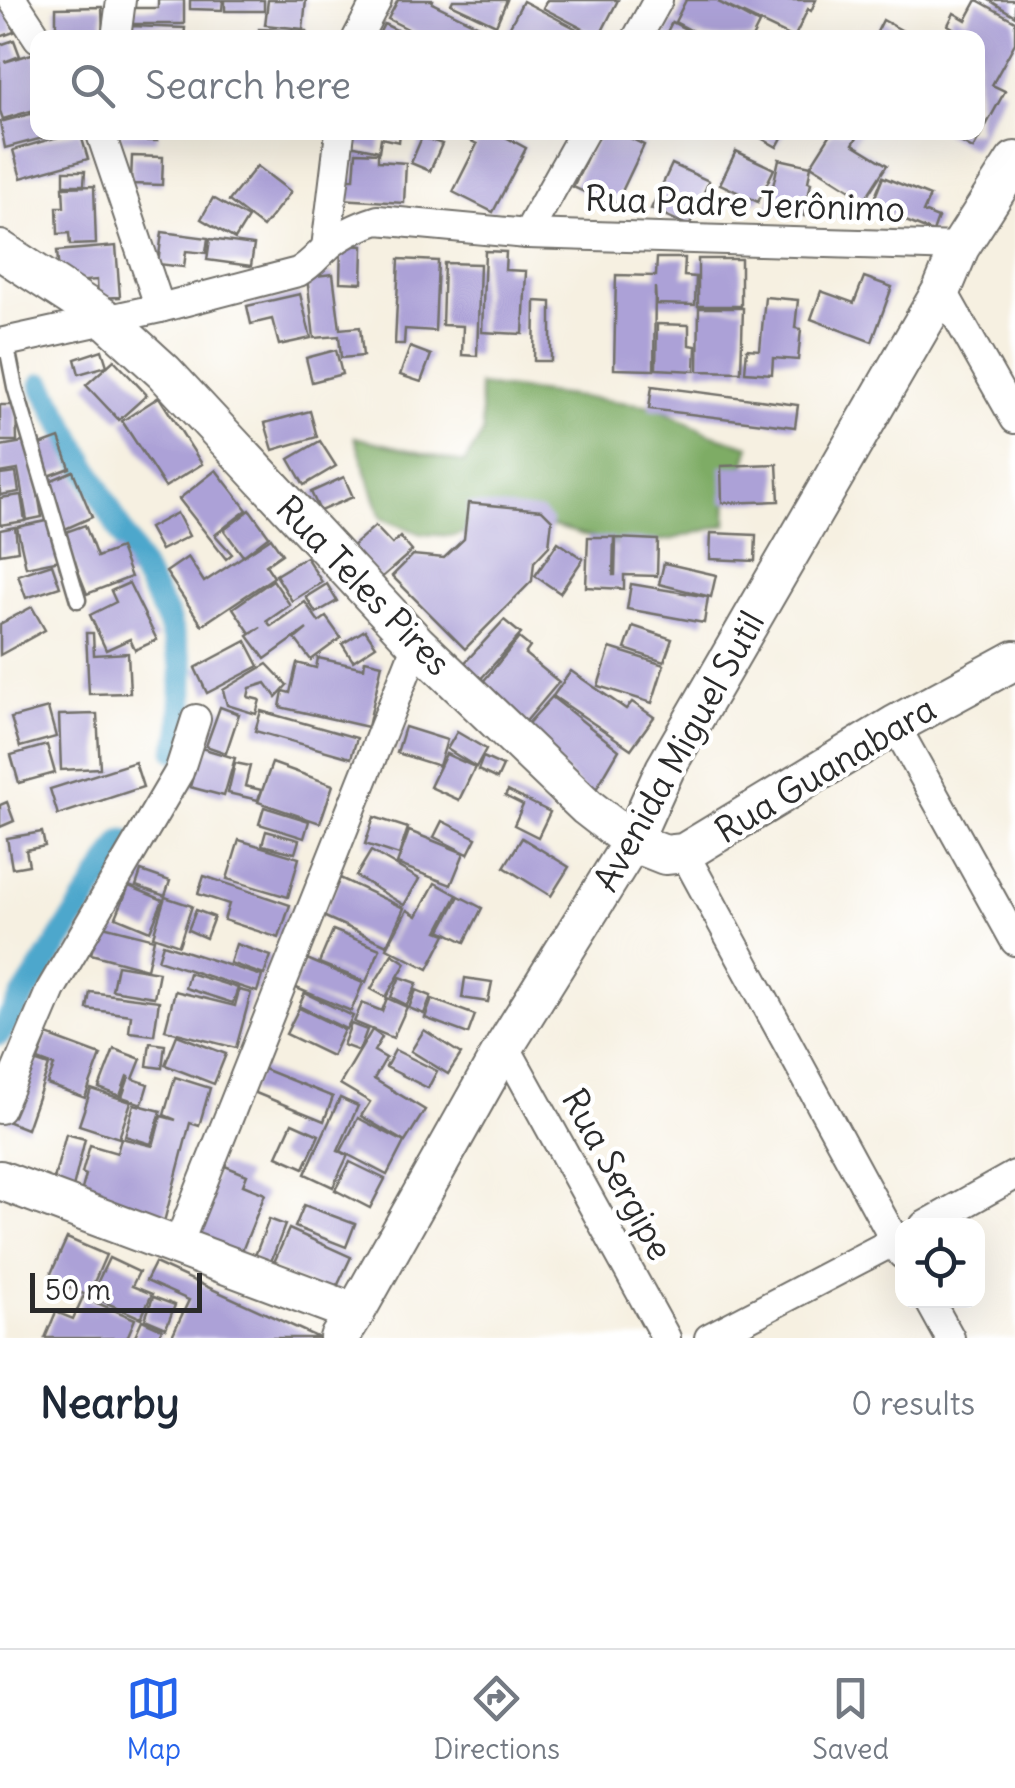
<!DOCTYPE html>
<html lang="en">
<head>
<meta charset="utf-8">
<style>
  :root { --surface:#fff; --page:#f6f6f7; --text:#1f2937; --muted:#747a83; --line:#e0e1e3; --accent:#2563eb }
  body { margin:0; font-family:Delius,sans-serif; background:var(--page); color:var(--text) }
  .controls { position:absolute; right:30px; bottom:30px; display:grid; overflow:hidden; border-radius:20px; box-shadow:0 10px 40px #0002 }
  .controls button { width:90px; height:90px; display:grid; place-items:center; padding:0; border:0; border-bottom:2px solid var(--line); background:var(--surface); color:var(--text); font:50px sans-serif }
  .scale { position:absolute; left:30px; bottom:25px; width:172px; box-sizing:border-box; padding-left:10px; border:5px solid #2b2b2b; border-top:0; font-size:28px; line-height:35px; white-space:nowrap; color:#2b2b2b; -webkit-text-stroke:8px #fff; paint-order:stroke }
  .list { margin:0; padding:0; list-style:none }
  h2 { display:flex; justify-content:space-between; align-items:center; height:130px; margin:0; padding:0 40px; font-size:42px }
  h2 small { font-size:32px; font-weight:400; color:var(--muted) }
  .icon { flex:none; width:55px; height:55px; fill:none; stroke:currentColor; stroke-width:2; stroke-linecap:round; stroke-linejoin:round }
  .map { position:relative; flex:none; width:1015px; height:1338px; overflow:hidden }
  .search { position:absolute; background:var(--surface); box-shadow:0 10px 40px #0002; left:30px; right:30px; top:30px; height:110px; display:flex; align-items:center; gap:25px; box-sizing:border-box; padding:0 35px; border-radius:20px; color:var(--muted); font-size:38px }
  .sheet { height:310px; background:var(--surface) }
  nav { display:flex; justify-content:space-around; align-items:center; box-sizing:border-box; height:140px; border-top:2px solid var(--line); background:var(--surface); font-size:28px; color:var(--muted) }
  nav a { display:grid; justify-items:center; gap:5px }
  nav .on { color:var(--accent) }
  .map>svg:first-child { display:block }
</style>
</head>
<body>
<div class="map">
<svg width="1015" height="1338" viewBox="0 0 1015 1338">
  <rect width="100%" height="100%" fill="#fff"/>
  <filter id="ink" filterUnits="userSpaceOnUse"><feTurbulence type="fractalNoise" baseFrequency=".01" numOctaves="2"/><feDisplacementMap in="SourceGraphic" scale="20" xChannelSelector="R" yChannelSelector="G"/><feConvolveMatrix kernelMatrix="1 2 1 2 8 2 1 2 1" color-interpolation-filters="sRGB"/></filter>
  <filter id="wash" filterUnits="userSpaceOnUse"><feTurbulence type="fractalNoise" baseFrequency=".0048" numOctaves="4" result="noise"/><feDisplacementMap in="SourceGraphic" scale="40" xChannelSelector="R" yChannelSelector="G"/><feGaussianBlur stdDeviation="2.25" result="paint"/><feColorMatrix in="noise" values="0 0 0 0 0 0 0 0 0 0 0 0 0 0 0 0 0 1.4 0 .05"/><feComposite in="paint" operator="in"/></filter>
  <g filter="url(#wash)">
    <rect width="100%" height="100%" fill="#f6f0e1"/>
    <!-- forest -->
    <path fill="#7eac65" stroke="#546c48" stroke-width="2.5" d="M479,385L654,406L710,434L750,446L741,476L727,493L726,525L673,539L621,546L560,528L511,519L454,536L421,534L381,518L355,437L464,463L483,433Z"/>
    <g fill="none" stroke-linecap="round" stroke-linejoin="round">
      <!-- canal -->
      <g stroke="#4ea7cc" stroke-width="25">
        <path d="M42,385L167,617L182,667V733L176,750"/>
        <path d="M0,1033L124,841"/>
      </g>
    </g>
    <g id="blocks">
      <!-- building -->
      <g fill="#aca1d7">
        <path d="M158,0H184V24H132V8H158Z"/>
        <path d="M190,0H223L222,10L190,9Z"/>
        <rect x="225" y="0" width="39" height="11"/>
        <path d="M268,0H306L303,29L265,25Z"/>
        <path d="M398,0H433L432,3L504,38H426L388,19Z"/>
        <path d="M453,0H507L496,25L451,4Z"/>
        <path d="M547,0H618L599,37L543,8Z"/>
        <path d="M686,0H816L811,11L808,9L794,38L718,2L759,24L752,38H706L675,22Z"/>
        <path d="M977,0L1015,21V43L992,85L1005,91L973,149L942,132H978V38H970L948,25L954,13L966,20Z"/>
        <path d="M989,0H1015V16Z"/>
        <path d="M523,1L594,38H517L507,32Z"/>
        <path d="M7,7L14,32L0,37V9Z"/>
        <path d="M102,7L103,38H56V8Z"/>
        <path d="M883,20L916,38H874Z"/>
        <path d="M672,22L702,38H664Z"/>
        <path d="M384,24L413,38H377Z"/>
        <path d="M131,26L185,28L184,38H131Z"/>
        <path d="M259,29L307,31V38H259Z"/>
        <path d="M14,40L20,56L4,62L35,53L38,61V109L3,119L0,111V45Z"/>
        <path d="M38,112V132L58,134L5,148L0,122Z"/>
        <path d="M75,132H80L88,159L21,178L13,150Z"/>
        <path d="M120,132H158L157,141L120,140Z"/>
        <path d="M352,132H400L399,142L381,138L379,151L350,145Z"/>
        <path d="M453,132H496L526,148L493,212L453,192L477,144Z"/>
        <path d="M599,132H618L644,145L615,206L573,187Z"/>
        <path d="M750,132H785L777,147Z"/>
        <path d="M832,132H860L853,144L887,165L865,199L811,165Z"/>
        <path d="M422,137L442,144L430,171L411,163Z"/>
        <path d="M736,151L774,169L758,202L720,184Z"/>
        <path d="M356,152L378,153V161L406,163L404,203L340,199L341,179H354Z"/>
        <path d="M132,156L163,157L162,185L131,184Z"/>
        <path d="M779,159L811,166L808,182L811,183L804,216L768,209Z"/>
        <path d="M672,164L709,181L689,226L651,209Z"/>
        <path d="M257,166L291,192L263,227L229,201Z"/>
        <path d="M64,171H85L84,185H64Z"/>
        <path d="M883,177L930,196L923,212L938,218L933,232L871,207Z"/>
        <path d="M94,186L96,244L70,245L69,233L58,234L57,207H64L63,187Z"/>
        <path d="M213,198L248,218L235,239L201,219Z"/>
        <path d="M162,232L208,238L206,253L186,251L184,267L158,264Z"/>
        <path d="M210,239L254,245L251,266L207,260Z"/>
        <path d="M341,245L363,246L362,283L340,282Z"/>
        <path d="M116,246L120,297L98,298L97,280L60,283L57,251Z"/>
        <path d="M485,251L506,252L505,270L526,271L523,334L482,332Z"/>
        <path d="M657,258H685L684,276L696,277L695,305L656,304L655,287L654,370L614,369L616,275L656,276Z"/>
        <path d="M399,259L438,261L435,331L405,329L404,344H395Z"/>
        <rect x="698" y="259" width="43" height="47"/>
        <path d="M444,263L480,264L477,356L462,355L463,326L442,325Z"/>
        <path d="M333,274L340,329L360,327L363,356L341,358L339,336L314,338L307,277Z"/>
        <path d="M864,277L892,287L872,342L811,319L821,291L854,303Z"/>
        <path d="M300,294L311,338L279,345L272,319L251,324L247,306Z"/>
        <path d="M765,297L798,300L795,328L801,329L798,360L773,358L772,374L745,372L747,349L760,350Z"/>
        <path d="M535,301L551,302V361H534Z"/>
        <path d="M699,308H743L741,372L698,371Z"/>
        <path d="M657,324L689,325V345L696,346L695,371L656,369Z"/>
        <path d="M410,347L431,355L421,382L400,375Z"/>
        <path d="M102,350L107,366L79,374L75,359Z"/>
        <path d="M336,350L342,374L312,382L306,358Z"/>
        <path d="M114,360L147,395L119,420L86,385Z"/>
        <path d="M652,386L798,405L795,427L649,409Z"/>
        <path d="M159,397L202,464L165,487L122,421Z"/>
        <path d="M0,405H16L17,441H0Z"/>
        <path d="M310,411L317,437L273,450L265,423Z"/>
        <path d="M59,438L70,468L46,477L35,447Z"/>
        <path d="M29,441L42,517L27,520L18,470L0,473V446Z"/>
        <path d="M320,441L336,466L304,485L289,459Z"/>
        <path d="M777,464L779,501L722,503L721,466Z"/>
        <path d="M216,470L247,510L215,535L232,554L226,559L179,499Z"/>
        <path d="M73,471L92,517L65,529L45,483Z"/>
        <path d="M16,473L19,492L0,495V475Z"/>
        <path d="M344,477L353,497L320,511L311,492Z"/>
        <path d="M21,495L25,521L0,525V498Z"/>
        <path d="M468,503L542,510L552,520L549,546L534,562L532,581L465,649L392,576L413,555L444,558L464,539Z"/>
        <path d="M250,510L269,536L243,556L224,530Z"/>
        <path d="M177,513L189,536L161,550L149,528Z"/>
        <path d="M51,520L60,560L26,567L17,527Z"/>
        <path d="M85,525L97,557L120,548L131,577L87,594L63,533Z"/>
        <path d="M375,526L392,544L400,537L412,551L380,579L351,547Z"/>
        <path d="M15,527L18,551L0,554V530Z"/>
        <path d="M711,533L756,535L755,561L710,559Z"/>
        <path d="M588,537H614L613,575H615L616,538L658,540L657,576L624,575V589L586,587Z"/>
        <path d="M271,538L282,554L266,565L274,577L202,625L166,572L188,557L204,582Z"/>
        <path d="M558,542L583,559L560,593L535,576Z"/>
        <path d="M306,557L322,582L292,601L276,575Z"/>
        <path d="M664,563L716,575L711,597L659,584Z"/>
        <path d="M52,564L60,587L26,598L18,575Z"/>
        <path d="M273,580L290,605L267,621L271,626L305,602L319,622L326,617L341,638L311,660L295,639L307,629L265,659L248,636L261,627L250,633L233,608Z"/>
        <path d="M129,583L157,640L135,650L130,639L106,650L90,615L116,602L111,591Z"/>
        <path d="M327,584L337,601L316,613L306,597Z"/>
        <path d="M631,584L708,597L704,623L627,609Z"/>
        <path d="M32,607L45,630L0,655V624Z"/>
        <path d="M504,620L521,634L477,683L460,668Z"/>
        <path d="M633,626L672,639L664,662L625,649Z"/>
        <path d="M365,630L376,646L353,661L342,644Z"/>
        <path d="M86,633H93L94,655L128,653L130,693L89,694Z"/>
        <path d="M519,638L530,647L525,654L559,682L522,726L477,689Z"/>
        <path d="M246,641L259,666L207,693L195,668Z"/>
        <path d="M610,648L664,665L652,703L598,686Z"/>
        <path d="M318,658L364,668L365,660L382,664L368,727L280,707L283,691L290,693L297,663L316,668Z"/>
        <path d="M267,664L287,685L276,697L266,683L250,688L248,697L260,700L256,714L227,705L223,690Z"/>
        <path d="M571,671L626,709L632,702L654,717L631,749L553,696Z"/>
        <path d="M552,697L619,750L591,798L524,728Z"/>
        <path d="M220,707L239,714L226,753L206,746Z"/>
        <path d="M48,708L56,737L20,747L11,718Z"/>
        <path d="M261,711L357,738L351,758L255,731Z"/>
        <path d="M97,714L100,768L61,770L59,715Z"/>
        <path d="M405,727L447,740L439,766L397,753Z"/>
        <path d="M457,732L486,749L476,767L447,749Z"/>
        <path d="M47,745L55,773L19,783L11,755Z"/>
        <path d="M201,748L235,758L224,796L190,787Z"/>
        <path d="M446,754L475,767L459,800L430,787Z"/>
        <path d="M483,757L503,766L497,779L478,770Z"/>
        <path d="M135,762L143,787L58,815L50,789Z"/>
        <path d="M235,763L250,766L245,786L261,790L258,800L228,793Z"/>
        <path d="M272,763L333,785L320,823L258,802Z"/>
        <path d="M508,791L550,812L538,837L514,825L523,805L505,796Z"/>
        <path d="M7,802L14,821L0,827V805Z"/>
        <path d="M264,807L309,821L304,838L259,824Z"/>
        <path d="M374,817L408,828L399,855L365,844Z"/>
        <path d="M442,821L476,838L468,854L434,837Z"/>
        <path d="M266,831L299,840L295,853L262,845Z"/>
        <path d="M409,831L464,853L451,885L397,864Z"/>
        <path d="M42,832L45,846L26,850L29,865L12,868L7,838Z"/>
        <path d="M522,838L569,867L551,896L504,867Z"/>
        <path d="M239,840L299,858L288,897L227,879Z"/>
        <path d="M371,851L419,879L404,905L356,876Z"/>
        <path d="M141,871L170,881L165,896L136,886Z"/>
        <path d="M204,876L290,905L279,938L224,920L229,904L198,894Z"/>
        <path d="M340,878L404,908L387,945L323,916Z"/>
        <path d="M435,883L457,895L438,931L446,934L428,969L387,948L407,910L417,916Z"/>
        <path d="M129,886L163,900L150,931L116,917Z"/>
        <path d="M459,896L482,908L465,942L441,930Z"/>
        <path d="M165,897L192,906L179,945L153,936Z"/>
        <path d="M196,910L214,917L206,938L188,930Z"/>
        <path d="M99,925L154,939L147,969L91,954Z"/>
        <path d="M333,930L380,949L366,982L319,963Z"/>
        <path d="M163,944L262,976L257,992L158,960Z"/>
        <path d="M236,944L271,956L264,975L230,963Z"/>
        <path d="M392,954L406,963L386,997L371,989Z"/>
        <path d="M307,959L363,983L351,1011L294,987Z"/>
        <path d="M117,965L159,972L154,997L112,990Z"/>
        <path d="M189,973L238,988L233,1003L185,988Z"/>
        <path d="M400,977L417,983L407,1005L391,997Z"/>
        <path d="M465,978L492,982L488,1002L462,998Z"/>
        <path d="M239,990L251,993L236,1048L165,1030L175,991L235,1006Z"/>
        <path d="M416,990L431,996L424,1014L409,1008Z"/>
        <path d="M90,992L159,1001L154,1035L129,1032L131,1015L87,1009Z"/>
        <path d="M305,993L353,1016L346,1029L299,1006Z"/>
        <path d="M387,998L407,1007L393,1038L354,1022L362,1003L382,1011Z"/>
        <path d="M432,999L475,1015L468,1034L425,1018Z"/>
        <path d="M299,1008L344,1030L332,1056L286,1034Z"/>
        <path d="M351,1024L367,1030L359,1051L343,1045Z"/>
        <path d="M372,1030L382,1037L374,1051L386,1058L374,1079L425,1110L405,1142L361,1116L370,1102L340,1084Z"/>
        <path d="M424,1030L461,1054L448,1074L411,1051Z"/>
        <path d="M47,1035L101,1055L85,1098L47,1084L54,1066L38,1060Z"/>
        <path d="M177,1035L226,1054L214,1084L165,1065Z"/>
        <path d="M150,1043L165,1045L162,1068L147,1066Z"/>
        <path d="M114,1049L141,1059L133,1079L148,1084L142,1104L122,1097L129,1077L127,1076L120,1096L99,1088Z"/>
        <path d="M395,1050L437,1071L428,1088L386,1067Z"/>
        <path d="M25,1058L49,1066L27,1129L4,1120Z"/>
        <path d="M261,1068L333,1097L324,1121L251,1091Z"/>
        <path d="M175,1077L210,1088L199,1126L190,1123L164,1222L79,1200L86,1175L82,1173L90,1145L117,1153L121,1138L153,1146L161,1116L176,1120L164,1115Z"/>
        <path d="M91,1089L131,1102L119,1138L79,1125Z"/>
        <path d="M340,1098L358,1106L338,1151L348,1155L333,1187L305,1174Z"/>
        <path d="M134,1104L161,1111L151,1144L125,1136Z"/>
        <path d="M358,1118L404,1142L387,1175L341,1151Z"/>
        <path d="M292,1123L319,1135L304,1168L277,1156Z"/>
        <path d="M66,1134L85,1139L73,1188L53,1183Z"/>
        <path d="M350,1162L385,1179L370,1208L335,1190Z"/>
        <path d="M220,1164L247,1175L243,1185L265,1194L240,1256L191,1237Z"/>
        <path d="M304,1205L355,1224L346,1247L295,1227Z"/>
        <path d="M269,1219L285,1225L269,1267L253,1261Z"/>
        <path d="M289,1229L351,1257L333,1295L272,1267Z"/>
        <path d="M67,1238L106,1255L88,1296L49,1278Z"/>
        <path d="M109,1258L139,1272L132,1286L152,1294L141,1318L91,1296Z"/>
        <path d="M155,1263L319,1338H171L189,1300L146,1281Z"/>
        <path d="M83,1297L135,1319L127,1338H45L56,1312L73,1319Z"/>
        <path d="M153,1297L175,1305L166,1328L145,1319Z"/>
        <path d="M142,1320L162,1329L158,1338H134Z"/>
      </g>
    </g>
  </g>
  <g filter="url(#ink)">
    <use href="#blocks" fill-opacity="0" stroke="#72706b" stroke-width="2.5"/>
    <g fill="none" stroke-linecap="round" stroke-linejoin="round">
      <defs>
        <path id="lane" d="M6,342L15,387L78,600"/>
        <g id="street">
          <path d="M13,0L38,38"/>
          <path d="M116,38L121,0"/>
          <path d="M357,38L377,0"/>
          <path d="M637,38L658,0"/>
          <path d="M103,132L102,137L160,308"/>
          <path d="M527,234L584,132"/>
          <path d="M326,248L340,132"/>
          <path d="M942,290L1015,419"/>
          <path d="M0,343L160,308L298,272C312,264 317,256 328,246C343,233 359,226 378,220L527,234L960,247"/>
          <path d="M895,725L1015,941"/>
          <path d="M684,853L902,1254"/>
          <path d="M505,1046L666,1338"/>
          <path d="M0,1109L51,989L179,772L196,719"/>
          <path d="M924,1226L1015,1175"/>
          <path d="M177,1247L417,644"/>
          <path d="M929,1300L950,1338"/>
          <path d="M709,1338L902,1237"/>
        </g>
        <g id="secondary">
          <path d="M0,250L106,319L164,372L417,644L587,807L632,842L665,855L684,853L895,725L1015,660"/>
          <path d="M0,1180L355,1313"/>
          <path d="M339,1338L355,1313L505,1046L632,842L665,769L942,290L960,247L1015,161"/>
        </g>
      </defs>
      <!-- lane casing -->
      <use href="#lane" stroke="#72706b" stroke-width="19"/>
      <!-- street casing -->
      <use href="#street" stroke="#72706b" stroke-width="32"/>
      <!-- secondary casing -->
      <use href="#secondary" stroke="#72706b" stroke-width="42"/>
      <!-- lane -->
      <use href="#lane" stroke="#fff" stroke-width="14"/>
      <!-- street -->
      <use href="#street" stroke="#fff" stroke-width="28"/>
      <!-- secondary -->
      <use href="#secondary" stroke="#fff" stroke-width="38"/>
    </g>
  </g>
  <g text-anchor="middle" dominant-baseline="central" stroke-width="9" stroke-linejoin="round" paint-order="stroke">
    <!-- street labels -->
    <g font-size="35" fill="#2b2b2b" stroke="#fff">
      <text transform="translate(745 203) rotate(2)">Rua Padre Jerônimo</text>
      <text transform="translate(364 585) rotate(46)">Rua Teles Pires</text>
      <text transform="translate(678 751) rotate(-61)">Avenida Miguel Sutil</text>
      <text transform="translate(825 769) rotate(-31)">Rua Guanabara</text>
      <text transform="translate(618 1174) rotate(61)">Rua Sergipe</text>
    </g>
  </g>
</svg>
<div class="controls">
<button><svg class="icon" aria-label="locate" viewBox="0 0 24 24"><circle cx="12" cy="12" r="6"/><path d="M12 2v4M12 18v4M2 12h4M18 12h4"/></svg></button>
</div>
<div class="scale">50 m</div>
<div class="search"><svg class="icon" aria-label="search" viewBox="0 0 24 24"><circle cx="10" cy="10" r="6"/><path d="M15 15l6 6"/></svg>Search here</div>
</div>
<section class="sheet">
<h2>Nearby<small>0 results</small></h2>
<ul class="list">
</ul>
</section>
<nav>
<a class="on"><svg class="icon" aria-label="map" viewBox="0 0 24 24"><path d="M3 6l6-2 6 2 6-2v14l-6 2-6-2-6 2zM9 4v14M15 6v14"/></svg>Map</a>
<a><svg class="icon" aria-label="directions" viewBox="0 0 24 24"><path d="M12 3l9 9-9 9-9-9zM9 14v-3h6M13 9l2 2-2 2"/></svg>Directions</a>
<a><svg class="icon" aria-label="saved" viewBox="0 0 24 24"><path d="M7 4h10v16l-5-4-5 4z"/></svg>Saved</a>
</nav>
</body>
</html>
